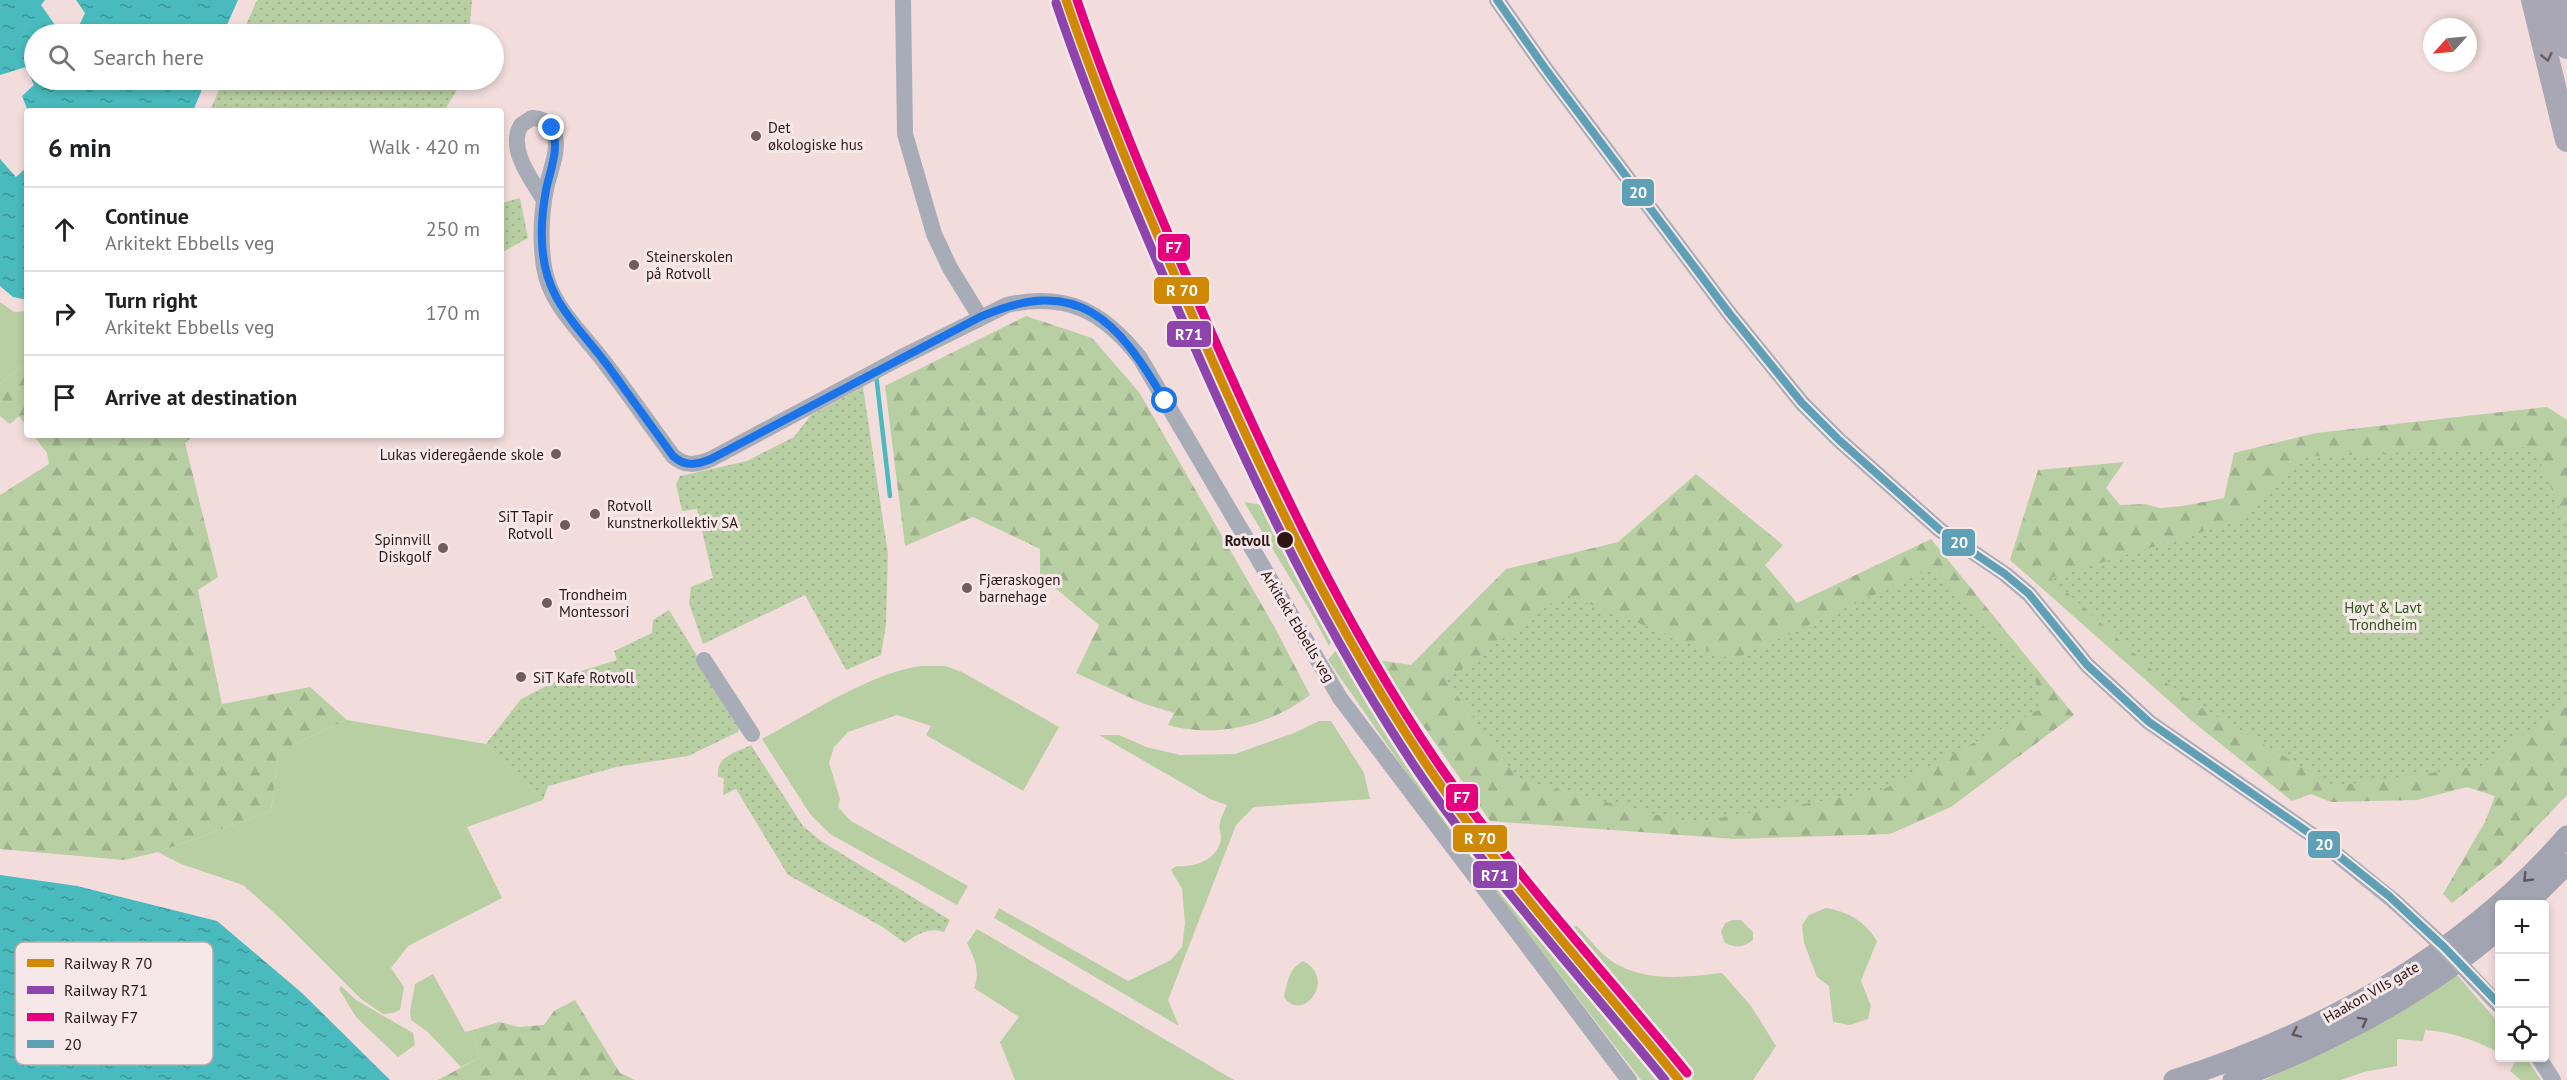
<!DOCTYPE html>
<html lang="en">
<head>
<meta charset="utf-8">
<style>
  :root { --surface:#fff; --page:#f2f2f2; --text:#202124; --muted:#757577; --line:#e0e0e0 }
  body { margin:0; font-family:"PT Sans",sans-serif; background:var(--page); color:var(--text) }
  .controls { position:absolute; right:18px; bottom:18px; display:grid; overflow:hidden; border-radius:6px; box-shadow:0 3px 9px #0003 }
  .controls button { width:54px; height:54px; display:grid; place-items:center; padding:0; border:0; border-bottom:2px solid var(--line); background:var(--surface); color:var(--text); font:30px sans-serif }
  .compass { position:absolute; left:2423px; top:18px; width:54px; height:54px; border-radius:50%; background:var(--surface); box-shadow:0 3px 9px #0003; rotate:243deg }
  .stop { position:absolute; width:18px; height:18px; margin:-14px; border:4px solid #1a73e8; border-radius:50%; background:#fff }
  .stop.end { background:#1a73e8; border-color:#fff; box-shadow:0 2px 6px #0008 }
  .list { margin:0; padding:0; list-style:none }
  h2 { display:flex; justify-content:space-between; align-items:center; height:78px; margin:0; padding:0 24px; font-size:26px }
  h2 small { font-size:20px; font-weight:400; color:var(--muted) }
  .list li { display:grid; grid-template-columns:39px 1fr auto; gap:18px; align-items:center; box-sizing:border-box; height:84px; padding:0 24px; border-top:2px solid var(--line) }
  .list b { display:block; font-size:22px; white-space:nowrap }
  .list p { margin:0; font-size:20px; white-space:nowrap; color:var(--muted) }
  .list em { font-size:20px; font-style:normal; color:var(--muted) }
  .icon { flex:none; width:33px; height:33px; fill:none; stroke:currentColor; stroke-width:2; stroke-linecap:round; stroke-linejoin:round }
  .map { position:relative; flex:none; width:2567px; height:1080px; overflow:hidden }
  .search { position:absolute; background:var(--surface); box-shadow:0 3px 9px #0003; left:24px; top:24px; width:480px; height:66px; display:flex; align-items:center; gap:15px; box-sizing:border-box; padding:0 21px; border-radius:33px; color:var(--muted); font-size:22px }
  .panel { position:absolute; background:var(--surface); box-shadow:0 3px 9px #0003; left:24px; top:108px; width:480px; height:330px; border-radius:6px }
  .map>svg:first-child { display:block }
</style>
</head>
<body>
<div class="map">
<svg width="2567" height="1080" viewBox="0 0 2567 1080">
  <defs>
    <pattern id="forest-firs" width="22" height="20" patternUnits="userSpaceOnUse" patternTransform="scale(1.5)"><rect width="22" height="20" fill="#b8cfa3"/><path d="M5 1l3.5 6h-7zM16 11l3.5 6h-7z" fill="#9eb18c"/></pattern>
    <pattern id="park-dots" width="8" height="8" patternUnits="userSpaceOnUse" patternTransform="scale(1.5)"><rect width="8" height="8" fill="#b8cfa3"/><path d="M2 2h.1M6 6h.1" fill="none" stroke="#9eb18c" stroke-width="1.8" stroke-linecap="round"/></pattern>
    <pattern id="water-ripples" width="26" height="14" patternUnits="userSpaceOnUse" patternTransform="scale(1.5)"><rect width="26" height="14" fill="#49babd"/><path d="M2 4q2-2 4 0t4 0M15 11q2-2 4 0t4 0" fill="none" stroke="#3d9699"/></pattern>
  </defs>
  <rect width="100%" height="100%" fill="#f3dcdc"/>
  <!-- grass -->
  <g fill="#b8cfa3">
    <path d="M0,302L14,312L27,311V362L0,384Z"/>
    <path d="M1244,502L1268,506C1278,525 1260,530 1289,547L1330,626L1333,638L1329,646L1309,609Z"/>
    <path d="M1337,649L1347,663H1352C1389,721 1426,779 1467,834C1530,918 1600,997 1665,1080H1641L1431,808L1328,660Z"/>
    <path d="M921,666H945L962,672L1059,727L1023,791L926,735L931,726L897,715L848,732L834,747L829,763L840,799L838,807L851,821L968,886L957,905L830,834L810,814L762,739C807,715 872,672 921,666Z"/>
    <path d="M347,720L486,744L543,800L467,827L502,898L408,946L391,968L404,987L400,1010L393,1013L383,1014L361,999L280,918L243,885L181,864L158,852L271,811L279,751Z"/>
    <path d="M1319,721H1331L1364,773L1370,799L1254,807L1236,825L1168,1000L1179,1026L994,918L999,908L1128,981L1171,960L1182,947L1185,923L1182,889L1171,870L1176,866C1195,868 1220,859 1221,837C1221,833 1218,828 1220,823C1221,817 1225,810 1227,805L1210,799L1099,735H1119L1146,747L1180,755L1235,754L1294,733Z"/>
    <path d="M1826,908C1847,911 1866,922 1877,941L1861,981L1871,1006L1868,1019L1850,1025L1833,1022L1829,986L1817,977L1804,943L1802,925L1809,915Z"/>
    <path d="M1733,920H1741L1753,932V940C1742,948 1737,948 1725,943L1721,932L1725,923Z"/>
    <path d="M1577,926C1588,937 1600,954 1613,962C1647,983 1685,977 1722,973L1751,1006L1776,1046L1753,1080H1693L1571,927Z"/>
    <path d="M977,929L1234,1080H1015L1000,1042L1019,1017L974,988C981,971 974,958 967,943Z"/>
    <path d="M1303,961C1338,979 1302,1024 1284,997C1288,981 1288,970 1303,961Z"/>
    <path d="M433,974L465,1032L473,1030L479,1058L461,1067L428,1032L411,1020L410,1011L415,984Z"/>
    <path d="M2457,975L2499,1023V1053C2476,1040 2452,1032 2425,1030L2423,1041L2397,1039V1066L2364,1072L2341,1080H2264L2345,1043Z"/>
    <path d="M341,986L356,1000L413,1033L415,1045L398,1057L356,1017L339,989Z"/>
    <path d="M2507,1058H2526L2541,1080H2521L2510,1071L2515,1062Z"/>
  </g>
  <!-- forest -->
  <g fill="url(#forest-firs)">
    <path d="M1026,316L1092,338L1139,392L1275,628L1310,695C1271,725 1215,739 1168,725L1174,713L1142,703L1076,673L1099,625L1040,575V549L973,517L905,546L885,386Z"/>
    <path d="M27,362V427L19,416L10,424L0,416V384Z"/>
    <path d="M2547,407L2567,420V795L2503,862L2452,903L2443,894L2485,822L2495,796L2467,787L2417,800L2331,802L2311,794L2292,801L2192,721L2010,560L2038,470L2124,462L2106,488L2120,505L2145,504L2160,508L2183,506L2224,498L2234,453L2316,433Z"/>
    <path d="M33,435H194L185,443L218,577L198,590L222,704L310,687L347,720L279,751L271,811L158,852L124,860L0,849V495L49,464L47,453Z"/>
    <path d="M1696,474L1783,545L1765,565L1797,603L1931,539L2074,715L1951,807L1890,834L1735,839L1490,821L1377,660L1411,665L1506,569L1618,542Z"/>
    <path d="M575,1000L620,1073L635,1080H438L479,1058L473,1030L499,1022L519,1027L544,1025L554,1011Z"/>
  </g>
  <!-- park -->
  <g fill="url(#park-dots)">
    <path d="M257,0H472L469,34H242Z"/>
    <path d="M223,80H463L444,111H210Z"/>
    <path d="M520,198L528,238L501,253V203Z"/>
    <path d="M863,387L888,554L886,624L881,655L846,670L805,595L703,644L689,603L691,587L713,578L697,509L682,511L676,484L680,476L747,461L794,437L811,415Z"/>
    <path d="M2534,447L2567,526V701L2481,766L2335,786L2180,695L2051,578L2241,520L2299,457Z"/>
    <path d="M1934,567L2033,670L2042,708L1880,791L1690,823L1519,780L1446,680L1564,594L1733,660Z"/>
    <path d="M669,610L740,726L738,732L688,756L616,767L548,786L543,800L486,744L521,699L568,675L617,660L614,651L652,633L653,620Z"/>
    <path d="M751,745L803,826L821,841L950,920L944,932C928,927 918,934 905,943L881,926L788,875L736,789L723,795L724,779L718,776C716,756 735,753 751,745Z"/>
  </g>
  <!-- water -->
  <g fill="url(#water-ripples)">
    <path d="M0,0H45L41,5L55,25L78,28L85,13L76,0H238L223,34H34V80H206L193,111H28L22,96L34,85L26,67L0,75Z"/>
    <path d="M0,159L16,177L27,167V300L13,297L0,286Z"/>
    <path d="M0,875L77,886L217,921L302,993L390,1080H0Z"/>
  </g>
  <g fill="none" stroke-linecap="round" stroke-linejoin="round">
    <!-- stream -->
    <path stroke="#49babd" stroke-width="4.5" d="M876,374L890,496"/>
    <!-- minor -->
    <g stroke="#a7acb7" stroke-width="16">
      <path d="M903,0L905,134L934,234L950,268L980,317"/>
      <path d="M1497,0L1547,71L1729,313L1802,403L1839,440L1940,530L2005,574L2029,594L2087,665L2149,722L2315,837L2394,901"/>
      <path d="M544,200C532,180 507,149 521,125L532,118C543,118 552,124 555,136C559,153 549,173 546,189C541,215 540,241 544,267C550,306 583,333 605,363C628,393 650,425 673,456C685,467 696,465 711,459L900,358L1007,305C1067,292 1103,311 1140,358L1340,698L1629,1080"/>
      <path d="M704,660L752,734"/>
      <path d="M2490,996L2500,1006"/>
      <path d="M2539,1058L2553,1080"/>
    </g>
    <!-- major -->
    <g stroke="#a2a5b1" stroke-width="21">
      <path d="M2527,904L2567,864"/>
      <path d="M2174,1080C2323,1033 2464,954 2567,836"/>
      <path d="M2233,1080C2329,1044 2422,996 2500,928"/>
    </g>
    <!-- highway -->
    <g stroke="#a8a7b3" stroke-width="24">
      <path d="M2533,0L2567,140"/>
      <path d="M2556,0L2567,47"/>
    </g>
    <!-- minor-bridge -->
    <path stroke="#a7acb7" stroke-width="16" d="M2394,901L2444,947L2490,996"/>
    <defs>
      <path id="bus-1" d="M1497,0L1547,71L1729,313L1802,403L1839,440L1940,530L2005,574L2029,594L2087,665L2149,722L2315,837L2389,896L2444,947L2500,1005"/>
    </defs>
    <!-- bus-1 casing -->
    <use href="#bus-1" stroke="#f6e8e8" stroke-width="12"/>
    <!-- bus-1 -->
    <use href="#bus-1" stroke="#60a0b6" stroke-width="8"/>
    <defs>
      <path id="rail-1" d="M1066,0C1106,117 1155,231 1205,344C1268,487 1336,630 1424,761C1500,874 1593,975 1679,1080"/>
      <path id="rail-2" d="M1056,3C1096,120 1144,233 1194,346C1258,491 1327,635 1415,767C1490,878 1581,977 1665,1080"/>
      <path id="rail-3" d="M1077,0C1116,114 1164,226 1213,336C1277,481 1345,625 1433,756C1509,868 1602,969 1687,1073"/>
    </defs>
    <!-- rail-1 casing -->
    <use href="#rail-1" stroke="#f6e8e8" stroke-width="14"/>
    <!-- rail-2 casing -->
    <use href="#rail-2" stroke="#f6e8e8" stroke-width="14"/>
    <!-- rail-3 casing -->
    <use href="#rail-3" stroke="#f6e8e8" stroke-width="14"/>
    <!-- rail-1 -->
    <use href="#rail-1" stroke="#cf8904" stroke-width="9"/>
    <!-- rail-2 -->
    <use href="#rail-2" stroke="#8e44ad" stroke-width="9"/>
    <!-- rail-3 -->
    <use href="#rail-3" stroke="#e5007d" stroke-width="9"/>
  </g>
  <!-- one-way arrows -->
  <defs><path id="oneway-chevron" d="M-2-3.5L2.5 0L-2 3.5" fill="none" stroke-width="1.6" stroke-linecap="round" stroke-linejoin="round" transform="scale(1.5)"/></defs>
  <use stroke="#6a5e64" href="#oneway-chevron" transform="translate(2547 57) rotate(77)"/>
  <g stroke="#62565c">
    <use href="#oneway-chevron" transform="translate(2527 878) rotate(134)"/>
    <use href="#oneway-chevron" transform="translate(2363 1021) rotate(-29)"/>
    <use href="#oneway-chevron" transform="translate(2296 1033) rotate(156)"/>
  </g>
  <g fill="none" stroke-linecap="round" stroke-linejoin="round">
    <!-- route -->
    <path stroke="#1a73e8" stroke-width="8" d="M552,128C560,149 550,170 546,190C543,207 541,224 542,240C543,299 576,323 608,366C630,396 651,426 673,456C685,467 696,465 711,459L980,317C1078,274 1118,320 1165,401"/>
  </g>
  <!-- markers -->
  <g fill="#725b5b" stroke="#f6e8e8" stroke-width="2">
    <circle cx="756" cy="136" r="6"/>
    <circle cx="634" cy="265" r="6"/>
    <circle cx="556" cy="454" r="6"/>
    <circle cx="595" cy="514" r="6"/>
    <circle cx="565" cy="525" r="6"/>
    <circle cx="443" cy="548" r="6"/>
    <circle cx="967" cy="588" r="6"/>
    <circle cx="547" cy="603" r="6"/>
    <circle cx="521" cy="677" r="6"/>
  </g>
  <circle fill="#2d1516" stroke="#f6e8e8" stroke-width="2" cx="1285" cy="540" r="9"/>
  <g text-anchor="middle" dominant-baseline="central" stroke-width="6" stroke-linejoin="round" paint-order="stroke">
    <!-- poi labels -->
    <g font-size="15" fill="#2d1516" stroke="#f6e8e8" text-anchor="start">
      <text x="768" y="127">Det<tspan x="768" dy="17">økologiske hus</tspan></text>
      <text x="646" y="256">Steinerskolen<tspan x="646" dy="17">på Rotvoll</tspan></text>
      <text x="544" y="454" text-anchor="end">Lukas videregående skole</text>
      <text x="607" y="505">Rotvoll<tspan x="607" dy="17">kunstnerkollektiv SA</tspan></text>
      <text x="553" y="516" text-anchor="end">SiT Tapir<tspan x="553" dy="17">Rotvoll</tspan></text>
      <text x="431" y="539" text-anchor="end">Spinnvill<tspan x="431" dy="17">Diskgolf</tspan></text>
      <text x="979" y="579">Fjæraskogen<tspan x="979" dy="17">barnehage</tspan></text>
      <text x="559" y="594">Trondheim<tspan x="559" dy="17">Montessori</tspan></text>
      <text x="533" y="677">SiT Kafe Rotvoll</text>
    </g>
    <!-- stop labels -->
    <g font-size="15" font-weight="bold" fill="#2d1516" stroke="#f6e8e8" text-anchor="end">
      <text x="1270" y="540">Rotvoll</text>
    </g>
    <!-- park labels -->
    <g font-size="15" fill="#2b591b" stroke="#f6e8e8">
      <text x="2383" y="607">Høyt &amp; Lavt<tspan x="2383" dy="17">Trondheim</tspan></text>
    </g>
    <!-- street labels -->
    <g font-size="15" fill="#2d1516" stroke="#f6e8e8">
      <text transform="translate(1298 626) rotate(59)">Arkitekt Ebbells veg</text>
      <text transform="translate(2371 992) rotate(-30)">Haakon VIIs gate</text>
    </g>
  </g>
  <!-- legend -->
  <rect x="15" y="942" width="198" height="123" rx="9" fill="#f6e8e8" stroke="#baa9a9" stroke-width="1.5"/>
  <rect x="27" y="959" width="27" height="8" fill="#cf8904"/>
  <rect x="27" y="986" width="27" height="8" fill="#8e44ad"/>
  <rect x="27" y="1013" width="27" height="8" fill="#e5007d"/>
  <rect x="27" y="1040" width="27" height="8" fill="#60a0b6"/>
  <g font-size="16" fill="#2d1516">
    <text x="64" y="969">Railway R 70</text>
    <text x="64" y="996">Railway R71</text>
    <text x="64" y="1023">Railway F7</text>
    <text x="64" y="1050">20</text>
  </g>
  <g stroke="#f6e8e8" stroke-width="2">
    <rect x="1621" y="178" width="34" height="29" rx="6" fill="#60a0b6"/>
    <rect x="1157" y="233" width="34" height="29" rx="6" fill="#e5007d"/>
    <rect x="1153" y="276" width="57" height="29" rx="6" fill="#cf8904"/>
    <rect x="1166" y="320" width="46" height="28" rx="6" fill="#8e44ad"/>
    <rect x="1941" y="528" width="35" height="29" rx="6" fill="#60a0b6"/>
    <rect x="1445" y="783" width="34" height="29" rx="6" fill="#e5007d"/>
    <rect x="1452" y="824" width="56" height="29" rx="6" fill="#cf8904"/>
    <rect x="2307" y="830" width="34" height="29" rx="6" fill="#60a0b6"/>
    <rect x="1472" y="860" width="46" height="29" rx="6" fill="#8e44ad"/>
  </g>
  <g font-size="16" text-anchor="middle" font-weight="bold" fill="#fff">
    <text x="1638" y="198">20</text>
    <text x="1174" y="253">F7</text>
    <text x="1182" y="296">R 70</text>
    <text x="1189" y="340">R71</text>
    <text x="1959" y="548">20</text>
    <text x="1462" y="803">F7</text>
    <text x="1480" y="844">R 70</text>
    <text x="2324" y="850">20</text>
    <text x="1495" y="881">R71</text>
  </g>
</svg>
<div class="controls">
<button>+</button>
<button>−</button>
<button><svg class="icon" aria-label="locate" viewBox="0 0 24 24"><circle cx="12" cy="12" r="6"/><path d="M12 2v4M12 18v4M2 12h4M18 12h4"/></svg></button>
</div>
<svg class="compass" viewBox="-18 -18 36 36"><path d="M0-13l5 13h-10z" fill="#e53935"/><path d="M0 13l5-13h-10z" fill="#757577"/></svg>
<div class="stop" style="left:1165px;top:401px"></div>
<div class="stop end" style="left:552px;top:128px"></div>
<div class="search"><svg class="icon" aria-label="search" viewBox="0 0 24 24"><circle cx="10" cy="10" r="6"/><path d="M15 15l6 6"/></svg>Search here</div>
<section class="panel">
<h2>6 min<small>Walk · 420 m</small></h2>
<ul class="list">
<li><svg class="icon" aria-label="ahead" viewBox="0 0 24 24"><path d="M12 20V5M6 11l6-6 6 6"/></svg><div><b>Continue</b><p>Arkitekt Ebbells veg</p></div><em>250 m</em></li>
<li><svg class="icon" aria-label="right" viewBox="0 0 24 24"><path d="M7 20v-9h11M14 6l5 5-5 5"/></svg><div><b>Turn right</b><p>Arkitekt Ebbells veg</p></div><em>170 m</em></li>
<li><svg class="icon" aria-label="arrive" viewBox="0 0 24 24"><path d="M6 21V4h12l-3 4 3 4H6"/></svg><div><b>Arrive at destination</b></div></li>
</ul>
</section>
</div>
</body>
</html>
